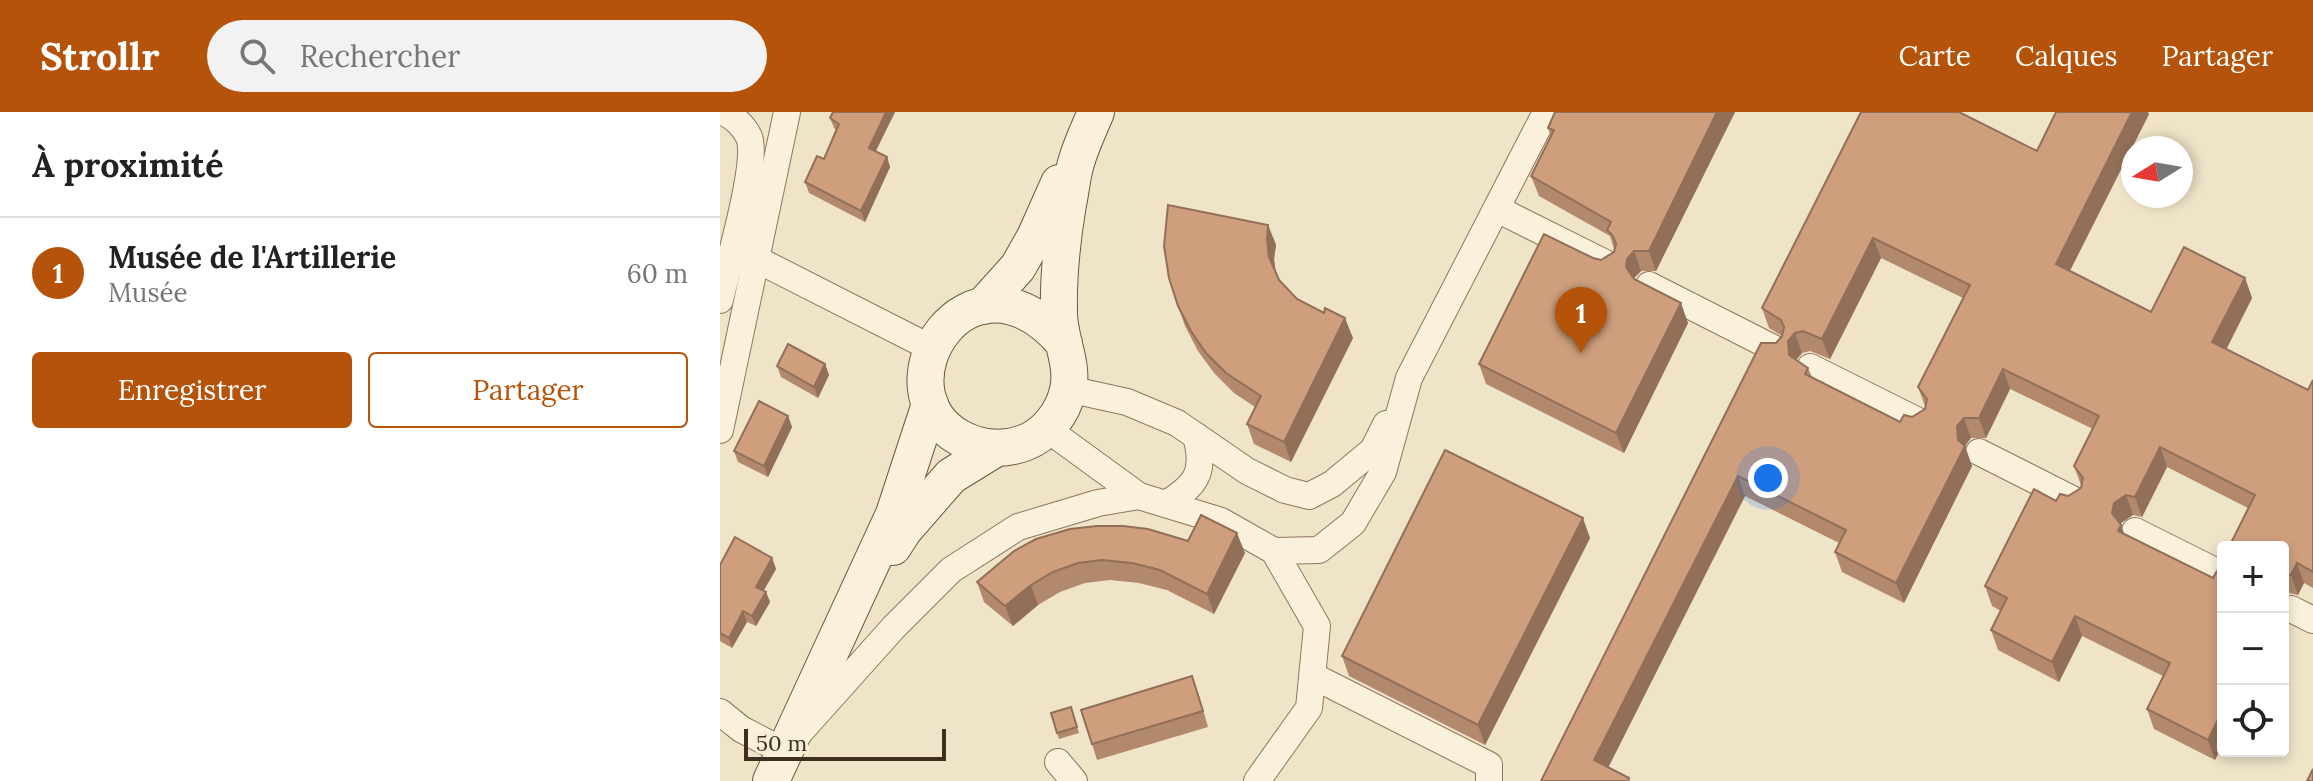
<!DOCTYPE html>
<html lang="fr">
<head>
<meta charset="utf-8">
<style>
  :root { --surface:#fff; --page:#f2f2f2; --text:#222; --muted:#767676; --line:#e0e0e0; --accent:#b45309 }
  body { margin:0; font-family:Lora,serif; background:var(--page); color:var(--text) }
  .controls { position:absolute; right:24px; bottom:24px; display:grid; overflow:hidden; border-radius:8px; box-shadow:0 4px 12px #0003 }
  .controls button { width:72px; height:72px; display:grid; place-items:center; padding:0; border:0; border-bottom:2px solid var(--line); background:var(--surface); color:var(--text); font:40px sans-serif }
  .compass { position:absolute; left:1401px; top:24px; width:72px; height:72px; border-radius:50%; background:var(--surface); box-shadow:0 4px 12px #0003; rotate:259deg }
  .scale { position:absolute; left:24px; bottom:20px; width:202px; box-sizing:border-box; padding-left:8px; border:4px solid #3d2e20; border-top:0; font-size:22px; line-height:28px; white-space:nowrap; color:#3d2e20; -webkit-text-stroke:6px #f7eed8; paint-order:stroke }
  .you { position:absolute; left:1048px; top:366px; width:28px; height:28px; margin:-20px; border:6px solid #fff; border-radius:50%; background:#1a73e8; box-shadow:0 0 0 12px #1a73e833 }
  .badge { display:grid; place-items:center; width:52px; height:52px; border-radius:50%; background:var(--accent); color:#fff; font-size:26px; font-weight:700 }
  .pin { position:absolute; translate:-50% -66px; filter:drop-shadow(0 2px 4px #0008) }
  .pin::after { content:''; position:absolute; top:42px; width:28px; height:24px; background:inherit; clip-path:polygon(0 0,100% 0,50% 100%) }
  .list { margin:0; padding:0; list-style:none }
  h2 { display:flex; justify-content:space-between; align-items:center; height:104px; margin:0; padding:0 32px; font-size:34px }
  h2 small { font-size:26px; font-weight:400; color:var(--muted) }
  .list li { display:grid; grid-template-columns:52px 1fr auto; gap:24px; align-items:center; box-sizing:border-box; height:112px; padding:0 32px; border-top:2px solid var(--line) }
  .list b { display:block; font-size:30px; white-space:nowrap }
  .list p { margin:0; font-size:26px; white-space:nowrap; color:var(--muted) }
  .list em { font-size:26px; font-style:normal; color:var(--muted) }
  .actions { display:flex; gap:16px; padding:24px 32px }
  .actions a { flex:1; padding:18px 0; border:2px solid var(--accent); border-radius:8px; text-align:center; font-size:28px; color:var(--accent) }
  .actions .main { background:var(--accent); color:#fff }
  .icon { flex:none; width:44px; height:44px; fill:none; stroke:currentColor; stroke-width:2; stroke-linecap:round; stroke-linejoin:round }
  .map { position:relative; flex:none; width:1593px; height:669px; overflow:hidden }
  header { display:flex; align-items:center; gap:48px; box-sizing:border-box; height:112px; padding:0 40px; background:var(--accent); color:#fff }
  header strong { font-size:38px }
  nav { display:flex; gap:44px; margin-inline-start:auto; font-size:28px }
  .search { width:560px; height:72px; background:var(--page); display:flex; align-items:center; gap:20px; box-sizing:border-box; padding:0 28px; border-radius:44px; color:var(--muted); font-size:30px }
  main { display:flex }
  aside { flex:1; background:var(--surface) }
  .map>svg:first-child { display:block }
</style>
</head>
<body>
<header>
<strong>Strollr</strong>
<div class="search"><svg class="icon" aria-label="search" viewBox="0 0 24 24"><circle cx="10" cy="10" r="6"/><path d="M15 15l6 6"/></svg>Rechercher</div>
<nav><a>Carte</a><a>Calques</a><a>Partager</a></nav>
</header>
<main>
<aside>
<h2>À proximité<small></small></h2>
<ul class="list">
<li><span class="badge">1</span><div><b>Musée de l'Artillerie</b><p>Musée</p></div><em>60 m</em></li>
</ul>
<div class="actions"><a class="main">Enregistrer</a><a>Partager</a></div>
</aside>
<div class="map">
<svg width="1593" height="669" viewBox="0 0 1593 669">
  <rect width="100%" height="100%" fill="#f0e4c8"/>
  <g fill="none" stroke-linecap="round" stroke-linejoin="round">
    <defs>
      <g id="street">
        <path d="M777,97L887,152"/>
        <path d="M36,147L211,236"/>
        <path d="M929,173L1055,237"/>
        <path d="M0,188C7,156 39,51 29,25C24,14 13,4 3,0"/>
        <path d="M1090,255L1198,309"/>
        <path d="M348,277L407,290L457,311L527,359L565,378L589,384L612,372L653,338L666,312"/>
        <path d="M327,317L419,384L501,409L554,439L597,514L589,596L537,669"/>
        <path d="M0,318L67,0"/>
        <path d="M1259,340L1354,388"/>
        <path d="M446,392C476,373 486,361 476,324"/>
        <path d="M1415,419L1503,463"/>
        <path d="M554,439L599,438L633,411L663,360L689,266L826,0"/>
        <path d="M1571,497L1593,508"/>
        <path d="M593,564L769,653V669"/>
        <path d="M0,600L21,617L63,639L174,515L231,458L298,415L378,391L419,384"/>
        <path d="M338,650L354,669"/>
      </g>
      <g id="secondary">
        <path d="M263,194L298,155L315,125L339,71"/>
        <path d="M344,231C249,121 152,277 240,326C261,337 282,339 304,331C326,323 343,301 348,278C354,252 339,227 339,201C338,164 342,128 348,92C351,79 352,64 356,51C361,33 369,17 376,0"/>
        <path d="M173,435L184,418L231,364L275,337"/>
        <path d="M51,669L174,402L210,292"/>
      </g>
    </defs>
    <!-- street casing -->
    <use href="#street" stroke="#8d765c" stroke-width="28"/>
    <!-- secondary casing -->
    <use href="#secondary" stroke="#6f573f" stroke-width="38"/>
    <!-- street -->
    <use href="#street" stroke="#faf1dc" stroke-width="26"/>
    <!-- secondary -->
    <use href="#secondary" stroke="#faf1dc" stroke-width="36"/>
  </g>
  <!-- wall -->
  <g fill="#b2896c" fill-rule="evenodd">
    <path d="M113,0H175L156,39L167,45L170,55L145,110L89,81L85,70L104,47L116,18L114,16L110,6Z"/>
    <path d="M835,0H1015L936,159H921L914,166L968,211L904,341L766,272L759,252L873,146L881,148L894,140V137L890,124L819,84L811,64L831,25L828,16Z"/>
    <path d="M1141,0L1317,39L1429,2L1350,159L1431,200L1525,166L1532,186L1506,237L1588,278L1593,268V476L1584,471L1578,483L1569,481L1563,485V435L1528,396L1447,355L1422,405L1413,403L1401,411L1404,422L1493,466L1495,648L1434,617L1427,597L1443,564L1362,524L1339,570L1278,538L1271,518L1281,499L1272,494L1265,474L1336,389L1348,384L1361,376V373L1354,354L1373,317L1290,277L1266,326H1251L1244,334L1252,354L1184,491L1122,460L1115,440L1119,431L1025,384L888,655L909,666L910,669H821L1056,231L1062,224L1049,216L1042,196ZM1161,146L1243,186L1198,275L1205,294V297L1192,305L1180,310L1092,265L1088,256L1076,248L1082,241L1090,239L1110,247Z"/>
    <path d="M548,113L556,133L554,147L556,161L559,168L577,187L633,226L571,350L534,332L527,312L535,295L514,281L494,261L478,239L465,214L458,194Z"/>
    <path d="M105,252L109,263L98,286L61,265L57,254Z"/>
    <path d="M68,304L72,315L48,365L18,350L14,339Z"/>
    <path d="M870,426L765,633L629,564L622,544Z"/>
    <path d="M468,429L525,441L494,502L447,478L419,471L390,468L365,471L340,480L318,493L293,514L264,490L257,470Z"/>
    <path d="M52,446L56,457L44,478L46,480L50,490L36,514L27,510L12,536L0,529V453Z"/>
    <path d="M478,580L488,615L377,648L372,632Z"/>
    <path d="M351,595L359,621L339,627L331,601Z"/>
  </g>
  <!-- shaded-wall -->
  <g fill="#916f58">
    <path d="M166,0H175L152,46L149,36Z"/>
    <path d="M997,0H1015L936,159L929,139Z"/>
    <path d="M1412,0H1428L1429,2L1343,172L1336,152Z"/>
    <path d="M167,45L170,55L145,110L141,99Z"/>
    <path d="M548,113L556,133L554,147L556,165L549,145L547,127Z"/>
    <path d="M1153,126L1161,146L1110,247L1102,227Z"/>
    <path d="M914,139L921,159L914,166L913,175L906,155L907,147Z"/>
    <path d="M1525,166L1532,186L1500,250L1492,230Z"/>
    <path d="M961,191L968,211L904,341L896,321Z"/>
    <path d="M625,206L633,226L571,350L564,330Z"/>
    <path d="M1075,221L1082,241L1075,249L1069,243L1068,229Z"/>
    <path d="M105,252L109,263L98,286L94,275Z"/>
    <path d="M1283,257L1290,277L1266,326L1259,306Z"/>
    <path d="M68,304L72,315L48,365L44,354Z"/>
    <path d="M1244,306L1251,326L1245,334L1252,354L1184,491L1176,471L1238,328L1237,314Z"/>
    <path d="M1440,335L1447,355L1422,405L1415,385Z"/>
    <path d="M1018,364L1025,384L882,668L874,648Z"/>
    <path d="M1406,383L1413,403L1401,411V413L1408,433L1405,439L1392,401L1394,391Z"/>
    <path d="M863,406L870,426L765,633L758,613Z"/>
    <path d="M517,421L525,441L494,502L487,482Z"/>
    <path d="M52,446L56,457L40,485L36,475Z"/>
    <path d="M1577,451L1584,471L1578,483L1571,463Z"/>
    <path d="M1563,464L1569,481L1563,485Z"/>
    <path d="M311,473L318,493L293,514L285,494Z"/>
    <path d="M46,480L50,490L36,514L32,504Z"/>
    <path d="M23,499L27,510L12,536L9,526Z"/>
    <path d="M1355,504L1362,524L1339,570L1332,550Z"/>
    <path d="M1503,598V633L1495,648L1488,628Z"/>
  </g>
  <!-- building -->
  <g fill="#cf9f7d" stroke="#916f58" stroke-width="2" fill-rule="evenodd">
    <path d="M113,0H166L149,36L167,45L141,99L85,70L97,44L104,47L119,12L110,6Z"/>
    <path d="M835,0H997L929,139H914L907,147L906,155L914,167L961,191L896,321L759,252L824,122L873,146L881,148L894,140L896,132L893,124L887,118L891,110L811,64L834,18L828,16Z"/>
    <path d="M1141,0H1239L1317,39L1336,0H1412L1336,152L1431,200L1464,135L1525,166L1492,230L1588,278L1593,268V460L1577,451L1571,463L1563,461V435H1509L1535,383L1440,335L1415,385L1406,383L1394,391L1392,401L1401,413L1398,419L1493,466L1497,459L1503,455V598L1488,628L1427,597L1450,551L1355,504L1332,550L1271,518L1287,486L1265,474L1314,377L1336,389L1340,382L1348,384L1361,376L1363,366L1354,354L1379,304L1283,257L1259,306H1244L1237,314L1238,328L1245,334L1176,471L1115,440L1126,418L1018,364L874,648L909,666L907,669H821L1041,231H1056L1062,224L1064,215L1061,208L1042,196ZM1153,126L1250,173L1198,275L1207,287L1205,297L1192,305L1184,303L1180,310L1085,262L1088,256L1069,243L1068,229L1075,221L1083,219L1102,227Z"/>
    <path d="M448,93L548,113L547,127L549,145L559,168L577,187L604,201L605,196L625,206L564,330L527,312L541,284L506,261L486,241L471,219L458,194L449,166L444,134Z"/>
    <path d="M68,232L105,252L94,275L57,254Z"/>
    <path d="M39,289L68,304L44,354L14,339Z"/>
    <path d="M725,338L863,406L758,613L622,544Z"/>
    <path d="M481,403L517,421L487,482L440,458L412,451L382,448L358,451L333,460L311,473L285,494L257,470L294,439L316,427L350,417L377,414H403L428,417L468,429Z"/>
    <path d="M15,425L52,446L36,475L46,480L32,504L23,499L9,526L0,521V453Z"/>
    <path d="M472,564L483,599L372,632L361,598Z"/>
    <path d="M351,595L357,615L337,621L331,601Z"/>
    <path d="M1593,657V669H1587Z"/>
  </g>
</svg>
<div class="controls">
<button>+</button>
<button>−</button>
<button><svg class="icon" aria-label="locate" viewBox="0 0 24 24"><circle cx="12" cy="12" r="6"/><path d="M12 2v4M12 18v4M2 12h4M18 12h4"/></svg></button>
</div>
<svg class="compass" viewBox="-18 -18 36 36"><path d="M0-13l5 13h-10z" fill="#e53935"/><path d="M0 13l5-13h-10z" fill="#767676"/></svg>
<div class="scale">50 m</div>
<div class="you"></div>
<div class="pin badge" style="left:861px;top:241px">1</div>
</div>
</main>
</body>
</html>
